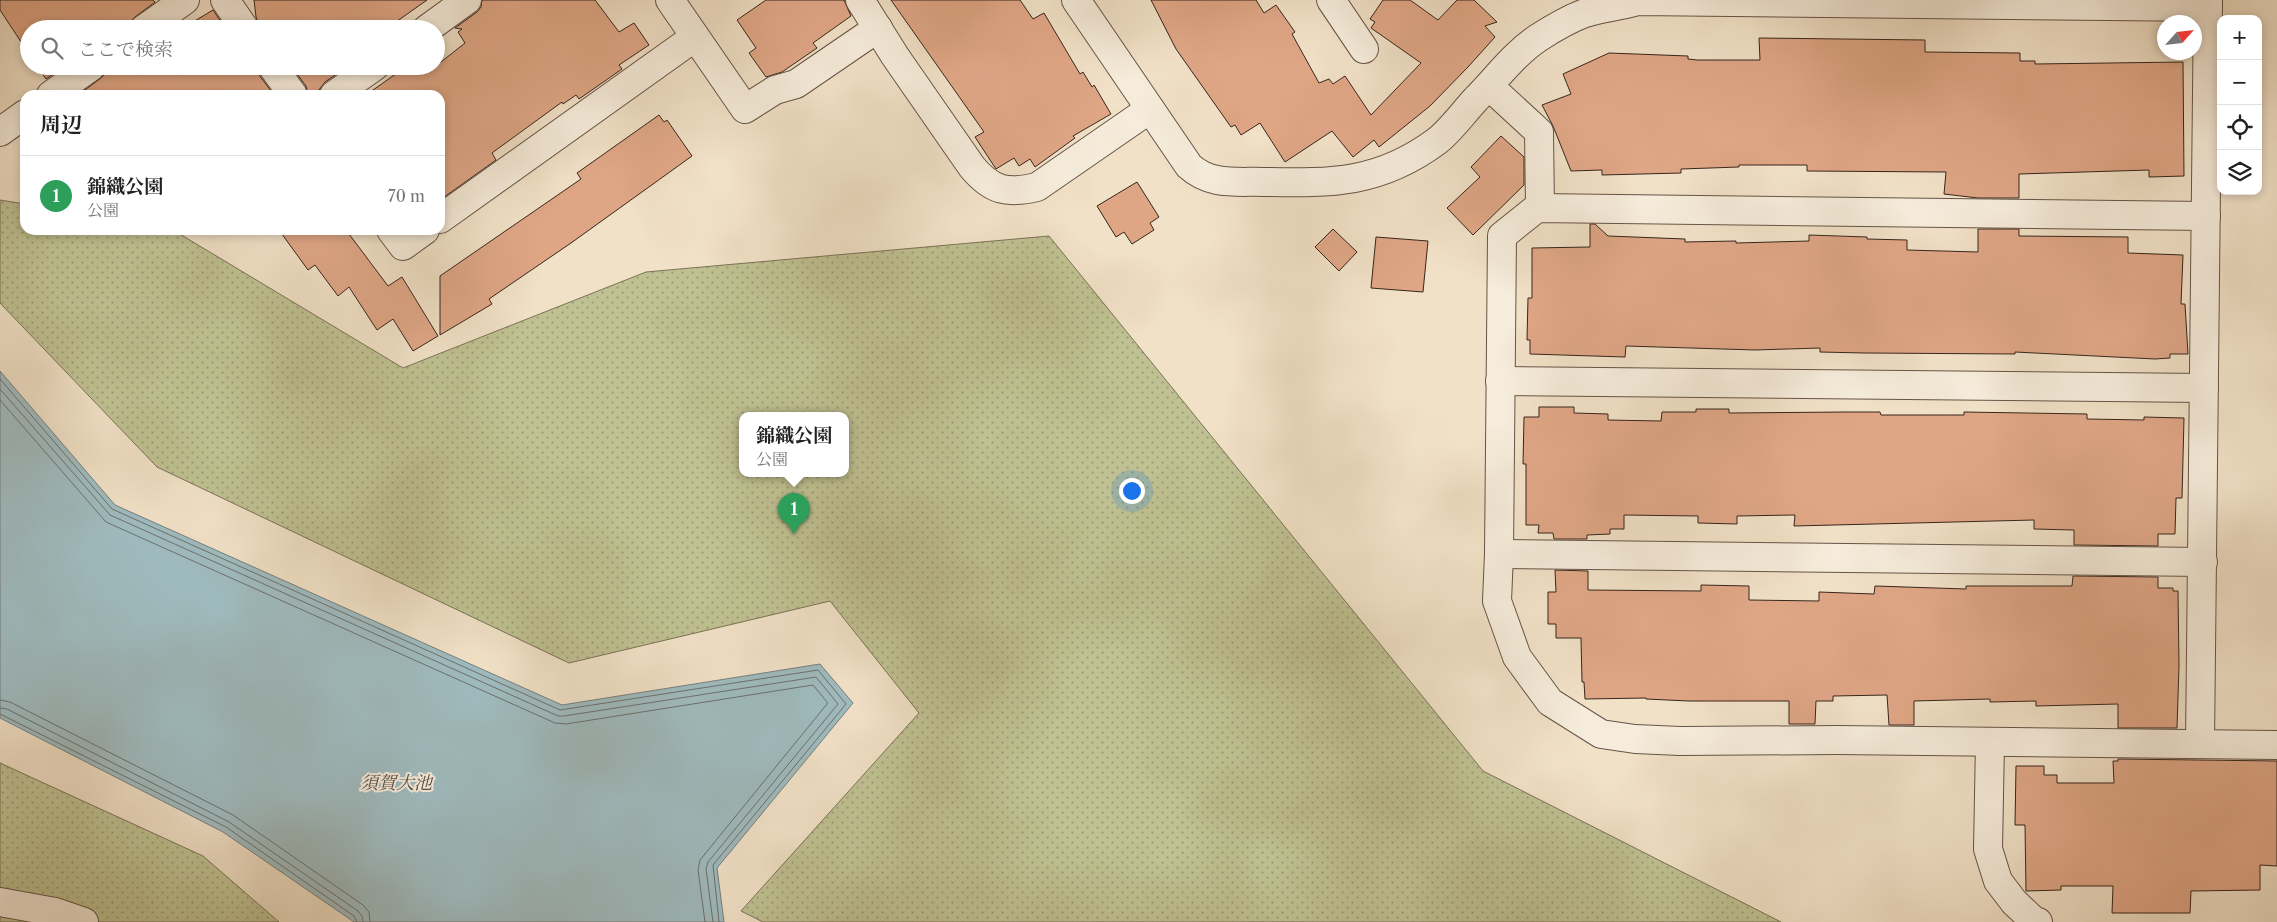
<!DOCTYPE html>
<html lang="ja">
<head>
<meta charset="utf-8">
<style>
  :root { --surface:#fff; --page:#f6f6f6; --text:#222; --muted:#767676; --line:#e0e0e0; --accent:#0f766e }
  body { margin:0; font-family:"Libre Caslon Text","Noto Serif JP",serif; background:var(--page); color:var(--text) }
  .controls { position:absolute; right:15px; top:15px; display:grid; overflow:hidden; border-radius:10px; box-shadow:0 2px 8px #0003 }
  .controls button { width:45px; height:45px; display:grid; place-items:center; padding:0; border:0; border-bottom:1px solid var(--line); background:var(--surface); color:var(--text); font:25px sans-serif }
  .compass { position:absolute; left:2157px; top:15px; width:45px; height:45px; border-radius:50%; background:var(--surface); box-shadow:0 2px 8px #0003; rotate:63deg }
  .you { position:absolute; left:1131px; top:490px; width:18px; height:18px; margin:-12px; border:4px solid #fff; border-radius:50%; background:#1a73e8; box-shadow:0 0 0 8px #1a73e833 }
  .badge { display:grid; place-items:center; width:32px; height:32px; border-radius:50%; background:var(--accent); color:#fff; font-size:16px; font-weight:700 }
  .pin { position:absolute; translate:-50% -41px; filter:drop-shadow(0 1px 2px #0008) }
  .pin::after { content:''; position:absolute; top:26px; width:18px; height:15px; background:inherit; clip-path:polygon(0 0,100% 0,50% 100%) }
  .popup { position:absolute; left:739px; top:412px; width:110px; height:65px; box-sizing:border-box; display:grid; place-content:center; border-radius:10px; background:var(--surface); filter:drop-shadow(0 1px 4px #0005); font-size:16px; white-space:nowrap; color:var(--muted) }
  .popup b { font-size:19px; color:var(--text) }
  .popup::after { content:''; position:absolute; left:50%; top:100%; margin-left:-10px; border:10px solid transparent; border-top-color:var(--surface) }
  .list { margin:0; padding:0; list-style:none }
  h2 { display:flex; justify-content:space-between; align-items:center; height:65px; margin:0; padding:0 20px; font-size:21px }
  h2 small { font-size:16px; font-weight:400; color:var(--muted) }
  .list li { display:grid; grid-template-columns:32px 1fr auto; gap:15px; align-items:center; box-sizing:border-box; height:80px; padding:0 20px; border-top:1px solid var(--line) }
  .list b { display:block; font-size:19px; white-space:nowrap }
  .list p { margin:0; font-size:16px; white-space:nowrap; color:var(--muted) }
  .list em { font-size:16px; font-style:normal; color:var(--muted) }
  .icon { flex:none; width:28px; height:28px; fill:none; stroke:currentColor; stroke-width:2; stroke-linecap:round; stroke-linejoin:round }
  .map { position:relative; flex:none; width:2277px; height:922px; overflow:hidden }
  .search { position:absolute; background:var(--surface); box-shadow:0 2px 8px #0003; left:20px; top:20px; width:425px; height:55px; display:flex; align-items:center; gap:12px; box-sizing:border-box; padding:0 18px; border-radius:28px; color:var(--muted); font-size:19px }
  .panel { position:absolute; background:var(--surface); box-shadow:0 2px 8px #0003; left:20px; top:90px; width:425px; height:145px; border-radius:15px }
  .map>svg:first-child { display:block }
</style>
</head>
<body>
<div class="map">
<svg width="2277" height="922" viewBox="0 0 2277 922">
  <defs>
    <pattern id="park-dots" width="8" height="8" patternUnits="userSpaceOnUse" patternTransform="scale(1.25)"><rect width="8" height="8" fill="#bfc192"/><path d="M2 2h.1M6 6h.1" fill="none" stroke="#9c9d76" stroke-width="1.8" stroke-linecap="round"/></pattern>
  </defs>
  <rect width="100%" height="100%" fill="#f1e1c7"/>
  <filter id="stains"><feTurbulence type="fractalNoise" baseFrequency=".004" numOctaves="4"/><feColorMatrix values="0 0 0 0 .2 0 0 0 0 .09 0 0 0 0 .02 0 0 0 .5 -.17"/></filter>
  <radialGradient id="worn" r=".72"><stop offset=".6" stop-color="#630" stop-opacity="0"/><stop offset="1" stop-color="#630" stop-opacity=".3"/></radialGradient>
  <!-- park -->
  <g fill="url(#park-dots)" stroke="#7b7357" fill-rule="evenodd">
    <path d="M0,200L25,204V230H173L403,368L646,272L1049,236L1483,771L1781,922H763L741,911L919,713L830,601L569,663L157,467L0,303ZM743,415H845V473H743Z"/>
    <path d="M0,763L203,856L279,922H0Z"/>
  </g>
  <!-- water -->
  <path fill="#9fbbbf" stroke="#757f7e" d="M0,371L115,505L562,705L820,664L853,703L717,868L724,922H354L223,832L0,718Z"/>
  <g fill="none" stroke-linecap="round" stroke-linejoin="round">
    <!-- shore -->
    <g stroke="#6b706e" stroke-width="1">
      <path d="M0,379L112,509L560,710L818,670L846,704L713,865L719,922"/>
      <path d="M0,389L110,515L558,716H564L816,677L838,704L708,862L706,869L713,922"/>
      <path d="M0,400L106,522L555,723L566,724L813,685L827,702V704L700,860L698,870L705,922"/>
      <path d="M0,700L10,702L233,815L363,905L369,912L370,922"/>
      <path d="M0,708L7,709L229,822L358,911L362,916L363,922"/>
      <path d="M0,714L226,827L354,916L357,922"/>
    </g>
  </g>
  <!-- building -->
  <g fill="#dfa686" stroke="#37251c">
    <path d="M0,0H153L155,2L135,17L130,22L129,29H29V54L0,10Z"/>
    <path d="M254,0H427L386,29H260L256,17Z"/>
    <path d="M482,0H595L619,32L634,23L649,45L619,65L622,69L579,99L576,95L563,104L562,102L492,153L496,160L440,200V95H366L407,66H436L465,43L458,32L462,29L455,28L477,12L481,7Z"/>
    <path d="M766,0H844L851,16L813,43L817,48L782,72L766,77L749,53L756,48L737,20Z"/>
    <path d="M891,0H1020L1033,19L1044,13L1080,74L1083,72L1092,87L1094,85L1111,114L1073,136L1075,138L1035,167L1030,159L1019,166L1014,158L996,169L975,137L984,132Z"/>
    <path d="M1151,0H1256L1264,13L1276,5L1295,32L1292,34L1319,83L1329,79L1333,84L1345,76L1371,115L1421,63L1371,28L1375,22L1370,19L1383,0H1410L1438,20L1457,0H1474L1497,22L1485,26L1495,37L1468,67L1430,106L1379,147L1374,140L1353,157L1332,131L1285,162L1260,123L1241,135L1235,125L1231,127L1176,49Z"/>
    <path d="M213,10L226,29H171L179,23L183,28Z"/>
    <path d="M1759,38L1925,40V52L2020,53V61H2035V64L2183,62L2184,176L2149,177V170L2019,174V198H1978L1944,194L1946,172L1807,171V165H1739V167L1681,169V173L1602,175V170L1571,171L1553,126L1542,105L1571,94L1563,74L1609,53L1688,56V59L1697,60H1760Z"/>
    <path d="M37,66H65L46,79Z"/>
    <path d="M107,66H256L259,75L274,95H78L101,78L106,73Z"/>
    <path d="M291,66H348L325,82L319,90L312,95H308L306,86Z"/>
    <path d="M659,115L664,122L667,120L692,156L571,243L489,299L492,304L440,335V276L581,179L577,173Z"/>
    <path d="M1501,136L1524,157V185L1473,235L1447,208L1480,177L1471,167Z"/>
    <path d="M1137,182L1159,217L1150,223L1154,230L1132,244L1124,232L1116,237L1097,206Z"/>
    <path d="M1590,224H1595L1608,236L1685,239V242L1736,241V243L1809,241V235L1867,237V239L1907,240V250L1978,252V229H2019V236L2128,237V253L2183,255L2181,304H2185L2188,354H2170V358L2155,359L2015,352V354L1865,353L1820,352V348L1755,350L1626,346L1625,357L1530,354V340H1527L1528,298H1532V248L1590,247Z"/>
    <path d="M1333,229L1357,252L1339,271L1315,247Z"/>
    <path d="M279,230H346L388,286L402,277L438,336L413,351L393,319L377,330L349,287L338,296L315,265L308,270Z"/>
    <path d="M1376,237L1428,241L1423,292L1371,288Z"/>
    <path d="M1539,407H1574V413L1608,414V420L1661,421L1662,412H1696V409H1729V413L1845,412H1880L1881,415H1964V412L2087,414V419L2144,420V417L2184,418L2182,498H2176L2175,534H2158V546L2074,545V530L2034,529V520L1794,526L1795,515L1737,516V524L1698,523V516L1624,515V529H1610V534L1587,535V539H1554L1553,533H1538L1539,525H1526V464H1523L1524,417H1539Z"/>
    <path d="M1555,570L1588,571V590L1701,591V585L1749,586V600L1819,601V592L1874,594L1875,586L1966,589V586H2072L2073,576L2158,577V588H2173V591H2178L2179,666L2177,728H2118V704L2036,706V701L1990,702V699L1914,701V725H1889L1887,695L1833,696V701H1816L1815,724H1789V701H1689L1646,699V698L1585,699L1584,682H1582L1581,638H1556V624H1548V592H1556Z"/>
    <path d="M2118,759L2277,761V866L2260,865V890L2191,891L2190,913H2112L2113,886H2061V890L2026,891L2025,825H2015L2016,766H2044V775H2057V783H2114L2113,761H2118Z"/>
  </g>
  <g fill="none" stroke-linecap="round" stroke-linejoin="round">
    <defs>
      <g id="minor">
        <path d="M225,0L245,29"/>
        <path d="M670,0L745,109L775,90L796,84L878,28"/>
        <path d="M860,0L895,56L972,167C992,191 1007,194 1037,187L1150,109"/>
        <path d="M1076,0L1189,166C1211,186 1236,181 1264,182C1332,183 1379,184 1437,141C1451,130 1463,113 1476,99C1496,79 1514,54 1538,38C1552,29 1569,19 1585,13C1602,8 1620,6 1637,1L2208,7"/>
        <path d="M1331,0L1364,49"/>
        <path d="M144,29L185,0"/>
        <path d="M427,29L467,0"/>
        <path d="M272,66L293,95"/>
        <path d="M1489,86L1539,132L1540,208"/>
        <path d="M51,95L92,66"/>
        <path d="M334,95L375,66"/>
        <path d="M0,132L25,114"/>
        <path d="M2206,216L1537,208L1502,236L1499,554L1497,601L1517,657L1550,702L1601,734L1635,739L1680,741L1837,740L2277,745"/>
        <path d="M440,219L695,37"/>
        <path d="M391,230L403,246L425,230"/>
        <path d="M1500,381L2204,388"/>
        <path d="M1499,554L2203,562"/>
        <path d="M1990,742L1988,849L1998,881L2014,902L2033,920L2038,922"/>
        <path d="M2200,744L2208,0"/>
        <path d="M0,902L55,912L84,922"/>
      </g>
    </defs>
    <!-- minor casing -->
    <use href="#minor" stroke="#665447" stroke-width="30"/>
    <!-- minor -->
    <use href="#minor" stroke="#f6ecdb" stroke-width="28"/>
  </g>
  <g text-anchor="middle" dominant-baseline="central" stroke-width="4" stroke-linejoin="round" paint-order="stroke">
    <!-- water labels -->
    <g font-size="18" font-style="italic" fill="#56524d" stroke="#f6ecdb">
      <text x="396" y="783">須賀大池</text>
    </g>
  </g>
  <rect width="100%" height="100%" filter="url(#stains)"/>
  <rect width="100%" height="100%" fill="url(#worn)"/>
</svg>
<div class="controls">
<button>+</button>
<button>−</button>
<button><svg class="icon" aria-label="locate" viewBox="0 0 24 24"><circle cx="12" cy="12" r="6"/><path d="M12 2v4M12 18v4M2 12h4M18 12h4"/></svg></button>
<button><svg class="icon" aria-label="layers" viewBox="0 0 24 24"><path d="M12 4l9 5-9 5-9-5zM3 14l9 5 9-5"/></svg></button>
</div>
<svg class="compass" viewBox="-18 -18 36 36"><path d="M0-13l5 13h-10z" fill="#e53935"/><path d="M0 13l5-13h-10z" fill="#767676"/></svg>
<div class="you"></div>
<div class="pin badge" style="left:794px;top:534px;background:#2e9e5b">1</div>
<div class="popup"><b>錦織公園</b>公園</div>
<div class="search"><svg class="icon" aria-label="search" viewBox="0 0 24 24"><circle cx="10" cy="10" r="6"/><path d="M15 15l6 6"/></svg>ここで検索</div>
<section class="panel">
<h2>周辺<small></small></h2>
<ul class="list">
<li><span class="badge" style="background:#2e9e5b">1</span><div><b>錦織公園</b><p>公園</p></div><em>70 m</em></li>
</ul>
</section>
</div>
</body>
</html>
